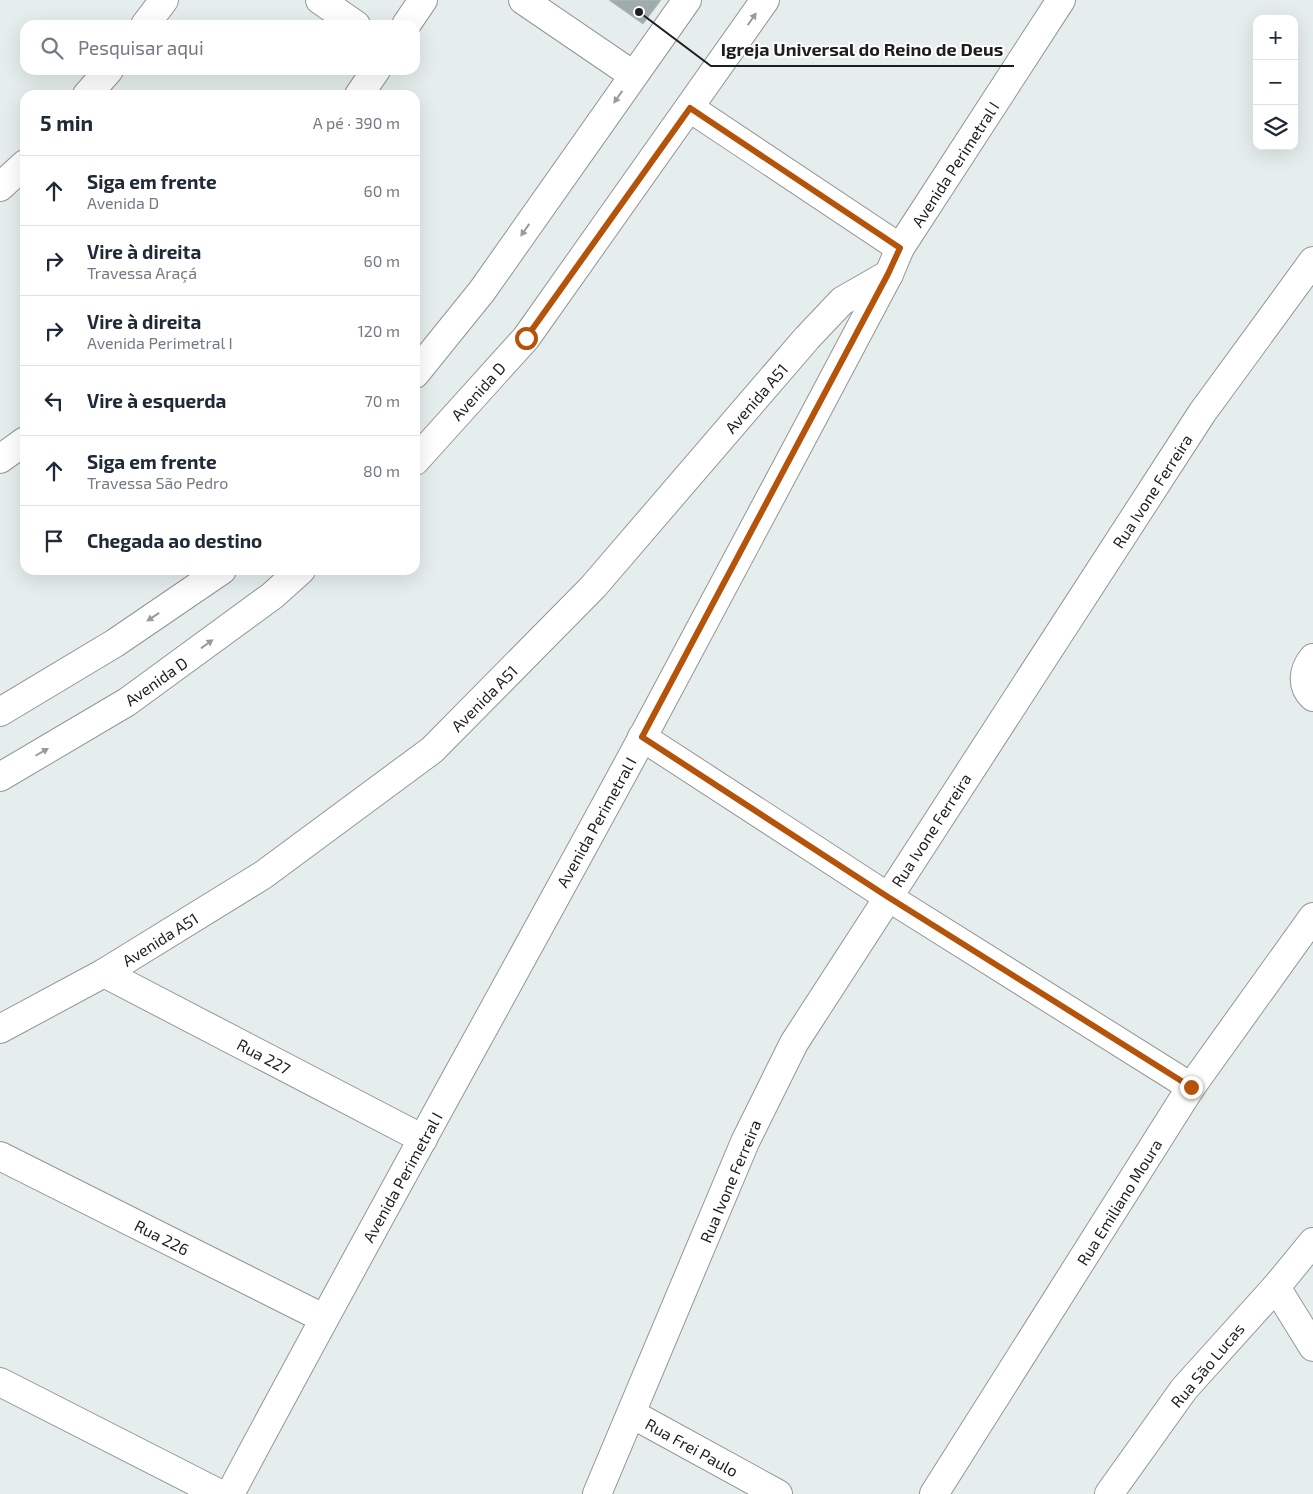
<!DOCTYPE html>
<html lang="pt">
<head>
<meta charset="utf-8">
<style>
  :root { --surface:#fff; --page:#f6f6f7; --text:#1f2937; --muted:#747a83; --line:#e0e1e3 }
  body { margin:0; font-family:"Exo 2",sans-serif; background:var(--page); color:var(--text) }
  .controls { position:absolute; right:15px; top:15px; display:grid; overflow:hidden; border-radius:10px; box-shadow:0 5px 20px #0002 }
  .controls button { width:45px; height:45px; display:grid; place-items:center; padding:0; border:0; border-bottom:1px solid var(--line); background:var(--surface); color:var(--text); font:25px sans-serif }
  .stop { position:absolute; width:15px; height:15px; margin:-11px; border:4px solid #b45309; border-radius:50%; background:#fff }
  .stop.end { background:#b45309; border-color:#fff; box-shadow:0 1px 5px #0008 }
  .list { margin:0; padding:0; list-style:none }
  h2 { display:flex; justify-content:space-between; align-items:center; height:65px; margin:0; padding:0 20px; font-size:21px }
  h2 small { font-size:16px; font-weight:400; color:var(--muted) }
  .list li { display:grid; grid-template-columns:32px 1fr auto; gap:15px; align-items:center; box-sizing:border-box; height:70px; padding:0 20px; border-top:1px solid var(--line) }
  .list b { display:block; font-size:19px; white-space:nowrap }
  .list p { margin:0; font-size:16px; white-space:nowrap; color:var(--muted) }
  .list em { font-size:16px; font-style:normal; color:var(--muted) }
  .icon { flex:none; width:28px; height:28px; fill:none; stroke:currentColor; stroke-width:2; stroke-linecap:round; stroke-linejoin:round }
  .map { position:relative; flex:none; width:1313px; height:1494px; overflow:hidden }
  .search { position:absolute; background:var(--surface); box-shadow:0 5px 20px #0002; left:20px; top:20px; width:400px; height:55px; display:flex; align-items:center; gap:12px; box-sizing:border-box; padding:0 18px; border-radius:15px; color:var(--muted); font-size:19px }
  .panel { position:absolute; background:var(--surface); box-shadow:0 5px 20px #0002; left:20px; top:90px; width:400px; height:485px; border-radius:15px }
  .map>svg:first-child { display:block }
</style>
</head>
<body>
<div class="map">
<svg width="1313" height="1494" viewBox="0 0 1313 1494">
  <rect width="100%" height="100%" fill="#e5eded"/>
  <!-- building -->
  <path fill="#a1aba9" stroke="#a9bdb9" d="M609,0H661L643,24Z"/>
  <g fill="none" stroke-linecap="round" stroke-linejoin="round">
    <defs>
      <g id="minor">
        <path d="M320,0L356,25"/>
        <path d="M523,0L633,75"/>
        <path d="M145,25L164,0"/>
        <path d="M406,25L423,0"/>
        <path d="M87,95L109,70"/>
        <path d="M359,95L376,70"/>
        <path d="M690,108L900,248"/>
        <path d="M0,187L25,164"/>
        <path d="M415,374L482,291L687,0"/>
        <path d="M0,459L25,441"/>
        <path d="M415,461L526,338L765,0"/>
        <path d="M1313,658C1303,670 1301,686 1313,697"/>
        <path d="M0,712L115,643L222,570"/>
        <path d="M642,737L888,897L1191,1087"/>
        <path d="M0,777L127,702L272,596L301,570"/>
        <path d="M104,973L423,1139"/>
        <path d="M0,1029L104,973L263,875L432,750L593,587L807,338L842,301L889,274"/>
        <path d="M0,1156L323,1318"/>
        <path d="M1276,1287L1313,1347"/>
        <path d="M0,1382L220,1494"/>
        <path d="M632,1414L778,1494"/>
        <path d="M230,1494C364,1242 504,993 640,742C724,587 806,430 889,274L900,248L1061,0"/>
        <path d="M597,1494L745,1142L794,1043L1202,413L1313,261"/>
        <path d="M934,1494L1191,1087L1313,917"/>
        <path d="M1109,1494L1184,1389L1276,1287L1313,1242"/>
      </g>
    </defs>
    <!-- minor casing -->
    <use href="#minor" stroke="#959595" stroke-width="30"/>
    <!-- minor -->
    <use href="#minor" stroke="#fff" stroke-width="28"/>
  </g>
  <!-- one-way arrows -->
  <defs><path id="oneway-solid" d="M-6-.8H1V-3.2L6.5 0L1 3.2V.8H-6Z" transform="scale(1.25)"/></defs>
  <g fill="#9a9a9a">
    <use href="#oneway-solid" transform="translate(752 19) rotate(-55)"/>
    <use href="#oneway-solid" transform="translate(618 97) rotate(125)"/>
    <use href="#oneway-solid" transform="translate(525 230) rotate(125)"/>
    <use href="#oneway-solid" transform="translate(153 617) rotate(146)"/>
    <use href="#oneway-solid" transform="translate(207 644) rotate(-36)"/>
    <use href="#oneway-solid" transform="translate(42 752) rotate(-30)"/>
  </g>
  <g fill="none" stroke-linecap="round" stroke-linejoin="round">
    <!-- route -->
    <path stroke="#b45309" stroke-width="6" d="M526,338L690,108L900,248L888,274L642,737L888,897L1191,1087"/>
  </g>
  <g text-anchor="middle" dominant-baseline="central" stroke-width="4" stroke-linejoin="round" paint-order="stroke">
    <!-- street labels -->
    <g font-size="16" fill="#1e1e1e" stroke="#fff">
      <text transform="translate(955 164) rotate(-57)">Avenida Perimetral I</text>
      <text transform="translate(478 391) rotate(-48)">Avenida D</text>
      <text transform="translate(756 398) rotate(-49)">Avenida A51</text>
      <text transform="translate(1152 491) rotate(-57)">Rua Ivone Ferreira</text>
      <text transform="translate(156 681) rotate(-35)">Avenida D</text>
      <text transform="translate(484 698) rotate(-45)">Avenida A51</text>
      <text transform="translate(596 822) rotate(-61)">Avenida Perimetral I</text>
      <text transform="translate(931 830) rotate(-57)">Rua Ivone Ferreira</text>
      <text transform="translate(160 939) rotate(-32)">Avenida A51</text>
      <text transform="translate(264 1056) rotate(28)">Rua 227</text>
      <text transform="translate(402 1177) rotate(-61)">Avenida Perimetral I</text>
      <text transform="translate(730 1181) rotate(-67)">Rua Ivone Ferreira</text>
      <text transform="translate(1119 1202) rotate(-58)">Rua Emiliano Moura</text>
      <text transform="translate(162 1237) rotate(27)">Rua 226</text>
      <text transform="translate(1207 1365) rotate(-50)">Rua São Lucas</text>
      <text transform="translate(692 1447) rotate(29)">Rua Frei Paulo</text>
    </g>
  </g>
  <!-- callouts -->
  <path fill="none" stroke="#1e1e1e" stroke-width="2" d="M639 12L711 66H1014"/>
  <circle fill="#1e1e1e" stroke="#fff" stroke-width="2" cx="639" cy="12" r="5"/>
  <g font-size="18" text-anchor="middle" font-weight="bold" fill="#1e1e1e" stroke="#fff" stroke-width="4" stroke-linejoin="round" paint-order="stroke">
    <text x="862" y="56">Igreja Universal do Reino de Deus</text>
  </g>
</svg>
<div class="controls">
<button>+</button>
<button>−</button>
<button><svg class="icon" aria-label="layers" viewBox="0 0 24 24"><path d="M12 4l9 5-9 5-9-5zM3 14l9 5 9-5"/></svg></button>
</div>
<div class="stop" style="left:526px;top:338px"></div>
<div class="stop end" style="left:1191px;top:1087px"></div>
<div class="search"><svg class="icon" aria-label="search" viewBox="0 0 24 24"><circle cx="10" cy="10" r="6"/><path d="M15 15l6 6"/></svg>Pesquisar aqui</div>
<section class="panel">
<h2>5 min<small>A pé · 390 m</small></h2>
<ul class="list">
<li><svg class="icon" aria-label="ahead" viewBox="0 0 24 24"><path d="M12 20V5M6 11l6-6 6 6"/></svg><div><b>Siga em frente</b><p>Avenida D</p></div><em>60 m</em></li>
<li><svg class="icon" aria-label="right" viewBox="0 0 24 24"><path d="M7 20v-9h11M14 6l5 5-5 5"/></svg><div><b>Vire à direita</b><p>Travessa Araçá</p></div><em>60 m</em></li>
<li><svg class="icon" aria-label="right" viewBox="0 0 24 24"><path d="M7 20v-9h11M14 6l5 5-5 5"/></svg><div><b>Vire à direita</b><p>Avenida Perimetral I</p></div><em>120 m</em></li>
<li><svg class="icon" aria-label="left" viewBox="0 0 24 24"><path d="M17 20v-9H6M10 6l-5 5 5 5"/></svg><div><b>Vire à esquerda</b></div><em>70 m</em></li>
<li><svg class="icon" aria-label="ahead" viewBox="0 0 24 24"><path d="M12 20V5M6 11l6-6 6 6"/></svg><div><b>Siga em frente</b><p>Travessa São Pedro</p></div><em>80 m</em></li>
<li><svg class="icon" aria-label="arrive" viewBox="0 0 24 24"><path d="M6 21V4h12l-3 4 3 4H6"/></svg><div><b>Chegada ao destino</b></div></li>
</ul>
</section>
</div>
</body>
</html>
